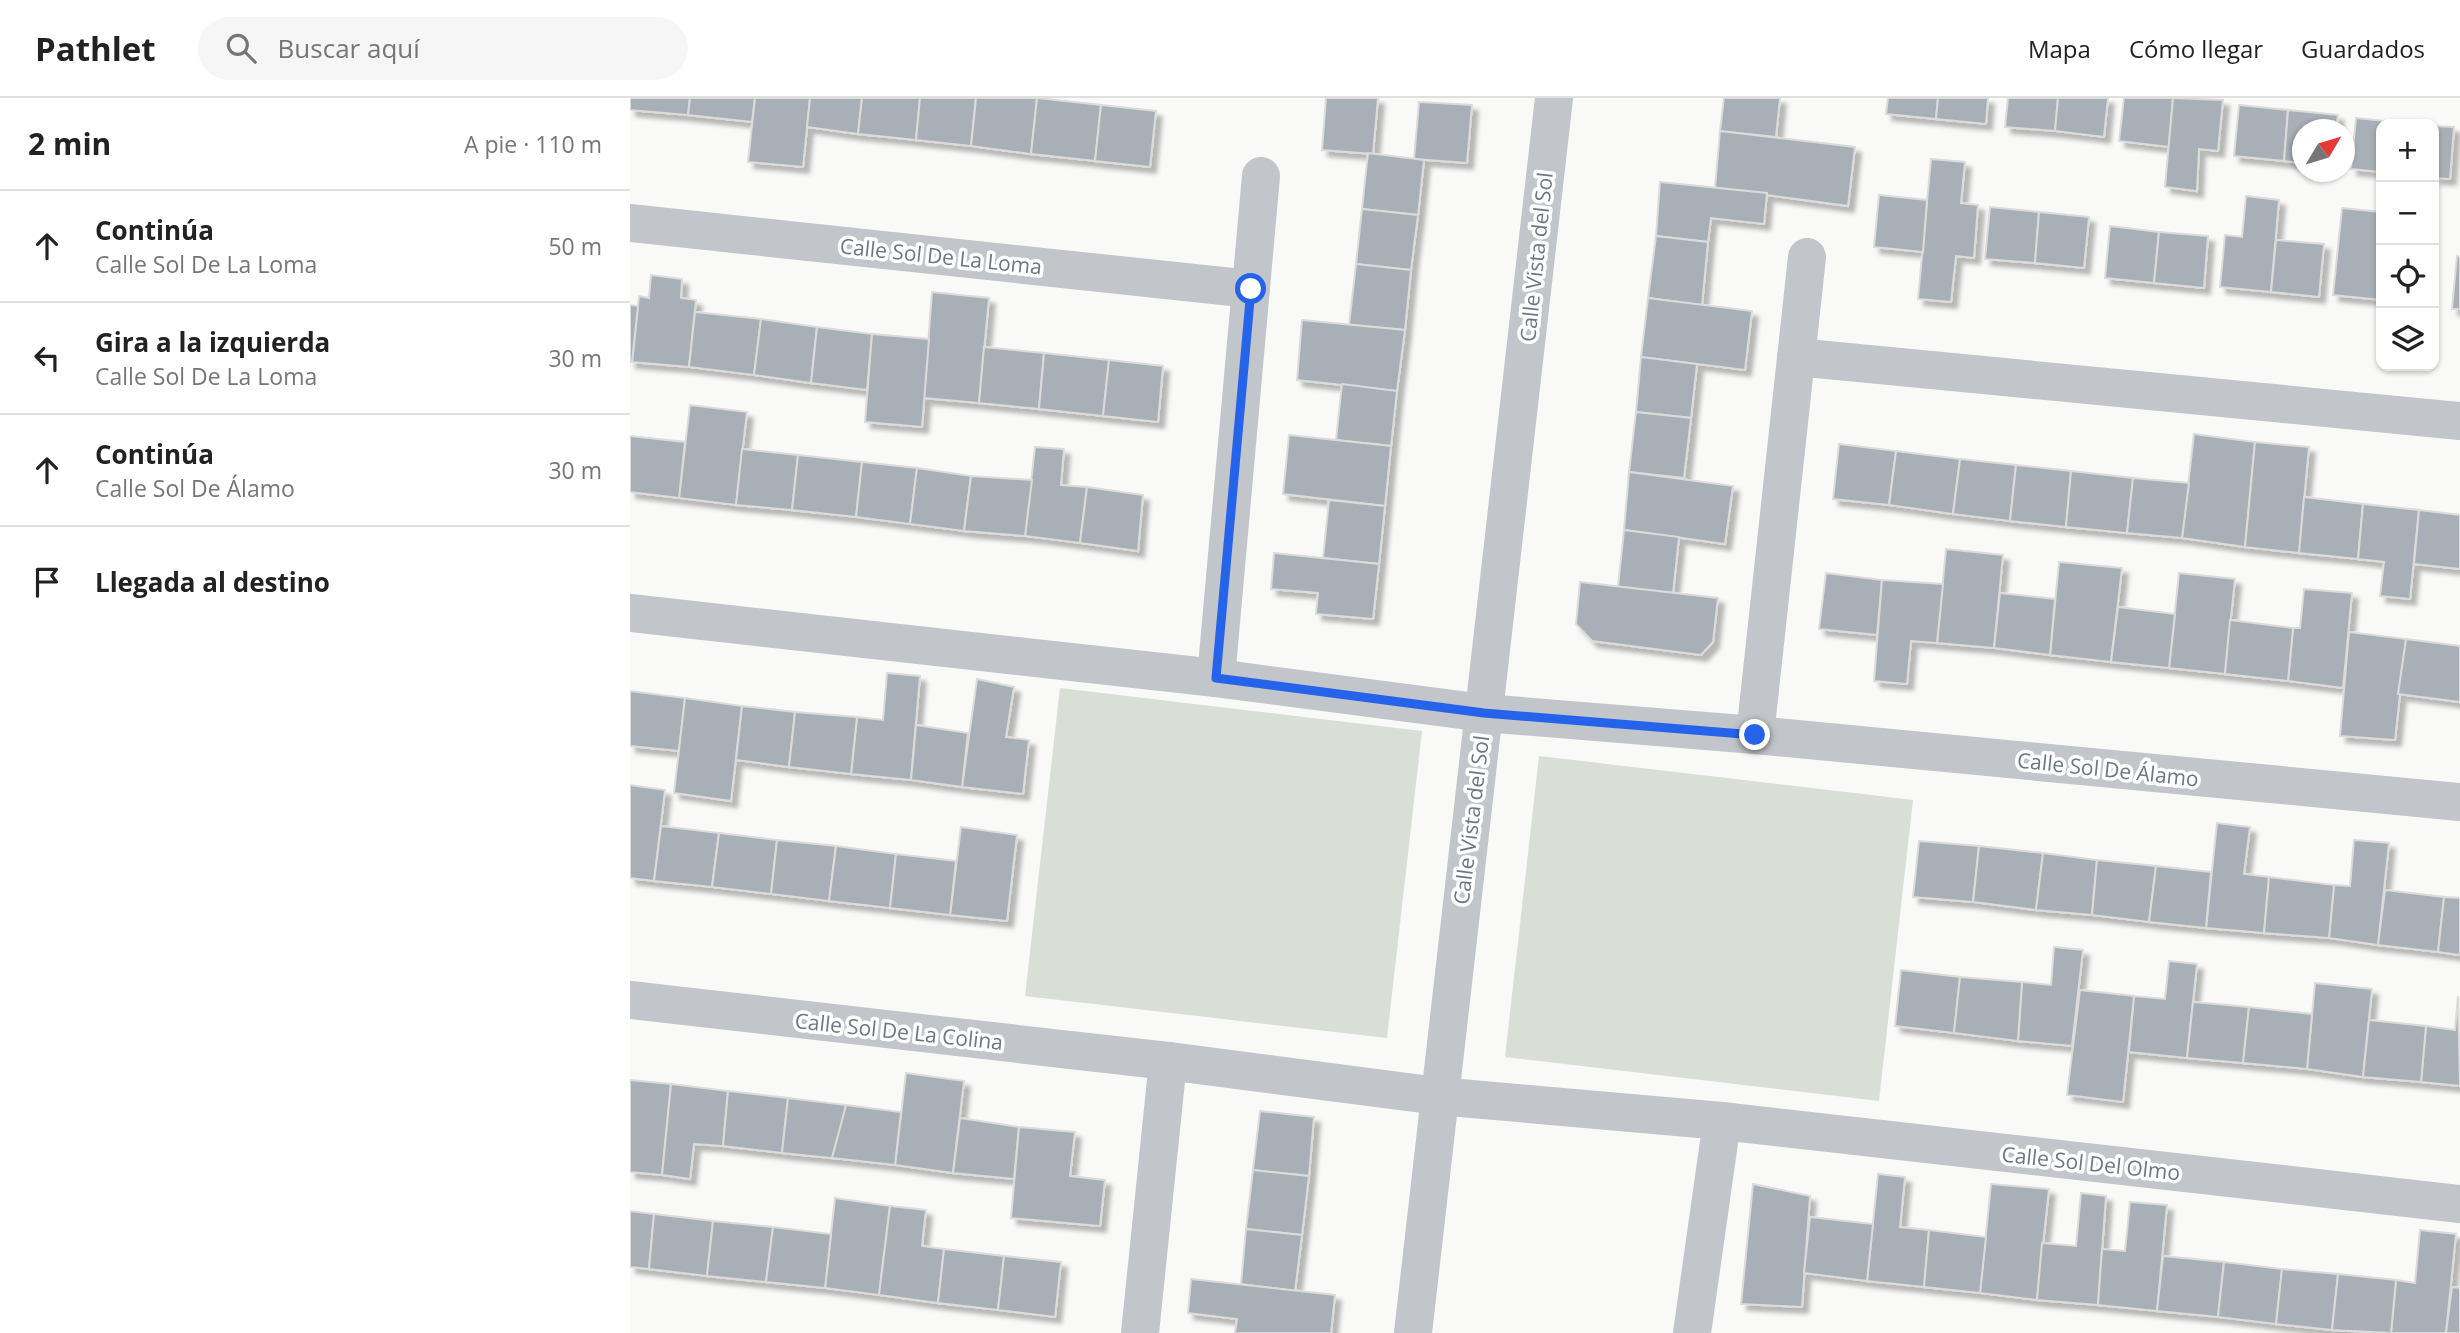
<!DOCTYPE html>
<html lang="es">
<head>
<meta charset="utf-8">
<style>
  :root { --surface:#fff; --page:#f6f6f6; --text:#222; --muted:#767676; --line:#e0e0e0 }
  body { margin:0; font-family:"Open Sans",sans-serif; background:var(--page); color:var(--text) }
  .controls { position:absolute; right:21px; top:21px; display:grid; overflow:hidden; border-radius:14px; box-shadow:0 2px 5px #0004 }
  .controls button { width:63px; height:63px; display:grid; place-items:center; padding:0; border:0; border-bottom:2px solid var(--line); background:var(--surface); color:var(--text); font:35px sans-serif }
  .compass { position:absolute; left:1662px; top:21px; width:63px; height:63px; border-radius:50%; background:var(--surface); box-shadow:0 2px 5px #0004; rotate:52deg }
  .stop { position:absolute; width:21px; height:21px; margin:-16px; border:5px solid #2563eb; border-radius:50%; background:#fff }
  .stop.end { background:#2563eb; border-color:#fff; box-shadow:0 2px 7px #0008 }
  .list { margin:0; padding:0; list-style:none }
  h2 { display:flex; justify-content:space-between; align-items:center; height:91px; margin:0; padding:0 28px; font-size:30px }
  h2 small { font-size:23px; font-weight:400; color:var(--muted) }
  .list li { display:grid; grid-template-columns:46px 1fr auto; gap:21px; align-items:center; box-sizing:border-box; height:112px; padding:0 28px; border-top:2px solid var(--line) }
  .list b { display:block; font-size:26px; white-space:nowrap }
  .list p { margin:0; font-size:23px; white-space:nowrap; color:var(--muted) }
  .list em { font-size:23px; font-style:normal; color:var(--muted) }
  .icon { flex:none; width:38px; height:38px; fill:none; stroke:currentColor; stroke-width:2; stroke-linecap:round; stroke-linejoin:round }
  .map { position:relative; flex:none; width:1830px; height:1235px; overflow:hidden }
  header { display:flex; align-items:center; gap:42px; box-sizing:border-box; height:98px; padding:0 35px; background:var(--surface); border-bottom:2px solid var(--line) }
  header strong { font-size:33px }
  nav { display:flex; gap:38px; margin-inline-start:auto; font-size:24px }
  .search { width:490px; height:63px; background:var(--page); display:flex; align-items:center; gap:18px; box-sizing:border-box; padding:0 24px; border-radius:38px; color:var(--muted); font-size:26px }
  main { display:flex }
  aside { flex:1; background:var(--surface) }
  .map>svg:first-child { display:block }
</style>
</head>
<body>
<header>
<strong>Pathlet</strong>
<div class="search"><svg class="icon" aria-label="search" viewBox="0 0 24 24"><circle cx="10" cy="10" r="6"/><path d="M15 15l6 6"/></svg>Buscar aquí</div>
<nav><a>Mapa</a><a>Cómo llegar</a><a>Guardados</a></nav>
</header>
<main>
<aside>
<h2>2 min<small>A pie · 110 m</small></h2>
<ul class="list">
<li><svg class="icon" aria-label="ahead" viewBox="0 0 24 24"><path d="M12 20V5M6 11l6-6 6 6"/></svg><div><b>Continúa</b><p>Calle Sol De La Loma</p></div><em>50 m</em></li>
<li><svg class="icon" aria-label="left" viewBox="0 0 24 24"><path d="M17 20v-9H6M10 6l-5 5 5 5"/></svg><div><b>Gira a la izquierda</b><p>Calle Sol De La Loma</p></div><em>30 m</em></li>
<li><svg class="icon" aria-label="ahead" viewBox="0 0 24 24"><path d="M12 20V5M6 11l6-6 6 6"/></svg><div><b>Continúa</b><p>Calle Sol De Álamo</p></div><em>30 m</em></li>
<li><svg class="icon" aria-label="arrive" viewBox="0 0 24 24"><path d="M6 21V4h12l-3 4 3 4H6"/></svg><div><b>Llegada al destino</b></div></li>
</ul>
</aside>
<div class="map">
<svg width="1830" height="1235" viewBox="0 0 1830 1235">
  <defs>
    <filter id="shadow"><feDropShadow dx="6" dy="6" stdDeviation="2" flood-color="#0004"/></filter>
  </defs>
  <rect width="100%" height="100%" fill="#f9f9f8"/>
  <!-- green -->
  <g fill="#d9ded7">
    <path d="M430,590L792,633L757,940L395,898Z"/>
    <path d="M909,658L1283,702L1249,1003L875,959Z"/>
  </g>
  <!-- building -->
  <g fill="#a9afb6" stroke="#dbdbda" stroke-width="2" filter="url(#shadow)">
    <path d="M0,0H60L58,17L0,12Z"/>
    <path d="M60,0H125L122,24L58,17Z"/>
    <path d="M125,0H180L173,69L118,64Z"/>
    <path d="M180,0H232L228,36L177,29Z"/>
    <path d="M232,0H290L286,42L228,36Z"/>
    <path d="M290,0H346L341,48L286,42Z"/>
    <path d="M346,0H407L401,56L341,48Z"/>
    <path d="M407,0L471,7L465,63L401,56Z"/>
    <path d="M696,0H748L743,56L692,52Z"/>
    <path d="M1094,0H1150L1146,39L1090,33Z"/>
    <path d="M1258,0H1308L1306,21L1256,16Z"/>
    <path d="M1308,0H1358L1356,26L1306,21Z"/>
    <path d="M1378,0H1428L1425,33L1375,29Z"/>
    <path d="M1428,0H1478L1474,39L1425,33Z"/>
    <path d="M1494,0H1543L1539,49L1489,43Z"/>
    <path d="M1543,0L1593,2L1588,53L1569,51L1567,93L1535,89Z"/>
    <path d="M789,4L842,7L837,65L784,61Z"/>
    <path d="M471,7L526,13L520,69L465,63Z"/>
    <path d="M1609,7L1658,12L1654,63L1604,58Z"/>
    <path d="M1658,12L1708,17L1706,32H1672V65L1654,63Z"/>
    <path d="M1726,20L1775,25L1751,26V74L1721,71Z"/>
    <path d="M1804,28L1824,29L1820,81L1804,80Z"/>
    <path d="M1090,33L1225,49L1218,108L1085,90Z"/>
    <path d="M738,55L794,62L788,117L732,111Z"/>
    <path d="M1301,61L1335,64L1331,105L1348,107L1344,160L1326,158L1321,204L1288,201Z"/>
    <path d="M1030,84L1137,95L1134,126L1081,120L1078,144L1026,138Z"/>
    <path d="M1249,97L1297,102L1293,154L1244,149Z"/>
    <path d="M1616,98L1649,102L1641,194L1590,189L1595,137L1612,139Z"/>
    <path d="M1360,109L1409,114L1405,165L1355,161Z"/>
    <path d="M1712,110L1751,114V202L1703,197Z"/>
    <path d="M732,111L788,117L781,172L726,166Z"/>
    <path d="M1409,114L1459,119L1454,170L1405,165Z"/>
    <path d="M1480,128L1529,134L1524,185L1475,180Z"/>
    <path d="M1529,134L1578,138L1574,190L1524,185Z"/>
    <path d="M1026,138L1078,144L1072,207L1018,200Z"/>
    <path d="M1646,142L1694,146L1689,199L1641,194Z"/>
    <path d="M1827,158L1830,159V211H1822Z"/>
    <path d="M726,166L781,172L775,232L719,227Z"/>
    <path d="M21,177L52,181L51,200L66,202L59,269L2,264L9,198L19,200Z"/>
    <path d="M302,194L359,200L349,305L294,300Z"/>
    <path d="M1018,200L1122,213L1115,272L1011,259Z"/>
    <path d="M0,207L8,208L2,264H0Z"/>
    <path d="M65,214L131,221L124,277L59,269Z"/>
    <path d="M131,221L187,229L181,285L124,277Z"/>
    <path d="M672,222L775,232L767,293L667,282Z"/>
    <path d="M187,229L242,236L237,292L181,285Z"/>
    <path d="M242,236L299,241L292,329L235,324Z"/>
    <path d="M354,249L414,255L409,311L349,305Z"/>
    <path d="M414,255L479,262L473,318L409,311Z"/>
    <path d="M1011,259L1067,266L1061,320L1006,314Z"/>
    <path d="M479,262L533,268L528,324L473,318Z"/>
    <path d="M712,286L767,293L761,348L706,342Z"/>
    <path d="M60,307L117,314L106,407L49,400Z"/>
    <path d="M1006,314L1061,320L1054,380L999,374Z"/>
    <path d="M1564,336L1625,344L1615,449L1552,440Z"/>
    <path d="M659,337L761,348L755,408L653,396Z"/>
    <path d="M0,338L55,344L49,400L0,394Z"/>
    <path d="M1625,344L1679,349L1669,455L1615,449Z"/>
    <path d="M1209,346L1266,353L1259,407L1203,401Z"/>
    <path d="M405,349L434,351L431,387L457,389L450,445L395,438Z"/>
    <path d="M112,351L168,357L162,412L106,407Z"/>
    <path d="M1266,353L1330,361L1323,416L1259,407Z"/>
    <path d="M168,357L232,364L226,419L162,412Z"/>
    <path d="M1330,361L1386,367L1380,423L1323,416Z"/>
    <path d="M232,364L287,370L280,426L226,419Z"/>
    <path d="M1386,367L1441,373L1436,429L1380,423Z"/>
    <path d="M287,370L341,378L334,433L280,426Z"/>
    <path d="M1441,373L1503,380L1497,435L1436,429Z"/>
    <path d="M999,374L1103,388L1095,446L994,432Z"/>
    <path d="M341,378L402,382L395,438L334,433Z"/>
    <path d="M1503,380L1559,385L1552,440L1497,435Z"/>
    <path d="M457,389L513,397L508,453L450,445Z"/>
    <path d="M1674,399L1733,406L1728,461L1669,455Z"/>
    <path d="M699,402L755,408L749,466L693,460Z"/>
    <path d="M1733,406L1789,412L1780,501L1750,498L1754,464L1728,461Z"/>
    <path d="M1789,412L1830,417V471L1784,466Z"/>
    <path d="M994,432L1049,439L1043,495L988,489Z"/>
    <path d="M1316,451L1373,457L1364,550L1307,545Z"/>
    <path d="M644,455L749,466L743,521L686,516L688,495L641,491Z"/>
    <path d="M1429,464L1492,470L1481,564L1420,557Z"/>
    <path d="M1196,475L1252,482L1247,537L1189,531Z"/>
    <path d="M1549,475L1605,481L1595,576L1539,570Z"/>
    <path d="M1252,482L1313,486L1307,545L1281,543L1277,586L1244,583Z"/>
    <path d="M950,484L1088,500L1083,544L1071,557L962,543L946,526Z"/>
    <path d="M1674,491L1722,495L1713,590L1658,583L1663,530H1670Z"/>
    <path d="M1370,495L1425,501L1420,557L1364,550Z"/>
    <path d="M1488,509L1545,516L1539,570L1481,564Z"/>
    <path d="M1600,522L1663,530L1658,583L1595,576Z"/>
    <path d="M1719,534L1776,541L1765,642L1710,638Z"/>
    <path d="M1776,541L1830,548V604L1768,596Z"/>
    <path d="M257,575L290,578L281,682L221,676L227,619L253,622Z"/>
    <path d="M347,581L384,589L376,639L399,642L393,696L332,689Z"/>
    <path d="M0,593L55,600L49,653L0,648Z"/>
    <path d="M55,600L112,608L101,703L44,695Z"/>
    <path d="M112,608L165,614L159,669L106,662Z"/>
    <path d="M165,614L227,619L221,676L159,669Z"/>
    <path d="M286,627L338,635L332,689L281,682Z"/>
    <path d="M0,687L35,692L24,783L0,780Z"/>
    <path d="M1587,725L1620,729L1614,776L1639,779L1634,835L1576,830Z"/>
    <path d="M31,728L89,735L82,789L24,783Z"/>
    <path d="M331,729L387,737L377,823L320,817Z"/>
    <path d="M89,735L147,742L141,796L82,789Z"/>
    <path d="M147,742L206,748L199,803L141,796Z"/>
    <path d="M1724,742L1759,745L1748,847L1699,840L1704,787L1720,788Z"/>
    <path d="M1289,743L1349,748L1343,804L1283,799Z"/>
    <path d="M206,748L266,756L260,810L199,803Z"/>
    <path d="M1349,748L1413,755L1406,812L1343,804Z"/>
    <path d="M1413,755L1467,762L1462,817L1406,812Z"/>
    <path d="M266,756L326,763L320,817L260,810Z"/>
    <path d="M1467,762L1526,768L1519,824L1462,817Z"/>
    <path d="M1526,768L1581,774L1576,830L1519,824Z"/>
    <path d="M1639,779L1704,787L1699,840L1634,835Z"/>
    <path d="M1755,792L1814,799L1808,854L1748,847Z"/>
    <path d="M1814,799L1830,800V857L1808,854Z"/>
    <path d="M1424,849L1453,852L1442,948L1388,943L1392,884L1421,887Z"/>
    <path d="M1539,863L1567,866L1557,960L1499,954L1504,898L1535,901Z"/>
    <path d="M1271,872L1330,879L1324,935L1265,928Z"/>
    <path d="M1330,879L1392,884L1388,943L1324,935Z"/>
    <path d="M1685,885L1742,891L1733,979L1677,971Z"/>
    <path d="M1450,892L1504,898L1493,1004L1437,997Z"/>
    <path d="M1828,898L1830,988L1791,984L1796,928L1825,932Z"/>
    <path d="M1563,904L1619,909L1613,965L1557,960Z"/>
    <path d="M1619,909L1682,916L1677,971L1613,965Z"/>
    <path d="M1739,922L1796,928L1791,984L1733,979Z"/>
    <path d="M276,975L334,983L323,1075L265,1067Z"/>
    <path d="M0,982L41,986L32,1077L0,1074Z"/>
    <path d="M41,986L98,993L93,1048L64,1046L60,1081L32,1077Z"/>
    <path d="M98,993L158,1000L152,1055L93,1048Z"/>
    <path d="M158,1000L216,1007L210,1061L152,1055Z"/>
    <path d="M216,1007L271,1014L265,1067L202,1060Z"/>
    <path d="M630,1013L684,1019L679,1078L623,1072Z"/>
    <path d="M330,1020L389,1029L384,1081L323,1075Z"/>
    <path d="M389,1029L445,1034L440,1078L475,1082L470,1128L381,1120Z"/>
    <path d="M623,1072L679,1078L672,1137L616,1131Z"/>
    <path d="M1248,1076L1275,1079L1270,1129L1299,1132L1294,1189L1237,1183Z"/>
    <path d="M1123,1086L1180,1098L1172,1209L1111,1206Z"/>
    <path d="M1361,1086L1419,1091L1407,1202L1350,1195Z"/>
    <path d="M1451,1095L1476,1098L1468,1207L1407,1202L1412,1145L1446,1148Z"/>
    <path d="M205,1100L260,1108L249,1197L195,1190Z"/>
    <path d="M1500,1104L1537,1107L1527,1213L1468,1207L1472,1151L1495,1153Z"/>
    <path d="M260,1108L296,1112L292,1148L314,1151L308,1205L249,1197Z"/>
    <path d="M0,1113L24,1116L19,1171L0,1169Z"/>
    <path d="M24,1116L83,1123L77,1178L19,1171Z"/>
    <path d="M1180,1119L1243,1126L1237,1183L1174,1175Z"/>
    <path d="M83,1123L143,1129L136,1184L77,1178Z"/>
    <path d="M143,1129L201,1136L195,1190L136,1184Z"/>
    <path d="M616,1131L672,1137L665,1193L611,1186Z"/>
    <path d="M1299,1132L1356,1139L1350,1195L1294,1189Z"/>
    <path d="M1790,1132L1826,1136L1816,1235H1761L1766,1182L1785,1185Z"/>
    <path d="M314,1151L374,1158L368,1212L308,1205Z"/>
    <path d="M374,1158L431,1164L425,1219L368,1212Z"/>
    <path d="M1533,1158L1594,1164L1588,1219L1527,1213Z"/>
    <path d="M1594,1164L1652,1171L1646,1226L1588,1219Z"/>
    <path d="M1652,1171L1708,1176L1702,1232L1646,1226Z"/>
    <path d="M1708,1176L1766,1182L1761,1235L1702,1232Z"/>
    <path d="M561,1181L705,1197L701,1235H605L607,1221L558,1215Z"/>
    <path d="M1822,1189L1830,1190V1235H1816Z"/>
  </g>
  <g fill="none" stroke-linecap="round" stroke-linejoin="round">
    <!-- minor -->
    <g stroke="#c2c5c9" stroke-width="38">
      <path d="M0,125L621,191"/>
      <path d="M1166,259L1830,323"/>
      <path d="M0,515L586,580L854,615L1125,637L1830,704"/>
      <path d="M586,580L631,78"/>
      <path d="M1125,637L1177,159"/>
      <path d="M0,902L538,963L808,998L1092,1023L1830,1106"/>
      <path d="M510,1235L538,963"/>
      <path d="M1062,1235L1092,1023"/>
    </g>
    <!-- tertiary -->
    <path stroke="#c2c5c9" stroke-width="38" d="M783,1235L924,0"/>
  </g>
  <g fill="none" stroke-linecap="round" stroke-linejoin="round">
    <!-- route -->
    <path stroke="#2563eb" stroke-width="9" d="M621,191L586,580L854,615L1125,637"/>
  </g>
  <g text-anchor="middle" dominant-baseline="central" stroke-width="7" stroke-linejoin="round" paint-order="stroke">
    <!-- street labels -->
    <g font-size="21" fill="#6c7785" stroke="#fff">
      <text transform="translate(311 158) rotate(6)">Calle Sol De La Loma</text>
      <text transform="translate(906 159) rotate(-84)">Calle Vista del Sol</text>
      <text transform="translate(1478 671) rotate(6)">Calle Sol De Álamo</text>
      <text transform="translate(841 722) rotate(-83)">Calle Vista del Sol</text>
      <text transform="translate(269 933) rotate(6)">Calle Sol De La Colina</text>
      <text transform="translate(1461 1065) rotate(6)">Calle Sol Del Olmo</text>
    </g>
  </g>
</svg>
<div class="controls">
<button>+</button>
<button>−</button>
<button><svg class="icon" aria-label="locate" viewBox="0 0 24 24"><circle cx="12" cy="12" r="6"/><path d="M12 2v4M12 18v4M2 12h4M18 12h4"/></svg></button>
<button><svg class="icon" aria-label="layers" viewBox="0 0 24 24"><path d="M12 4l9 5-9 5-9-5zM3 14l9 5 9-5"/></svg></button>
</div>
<svg class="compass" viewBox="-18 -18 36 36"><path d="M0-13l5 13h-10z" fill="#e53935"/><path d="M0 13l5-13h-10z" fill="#767676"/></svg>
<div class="stop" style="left:621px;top:191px"></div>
<div class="stop end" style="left:1125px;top:637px"></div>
</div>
</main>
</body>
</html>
